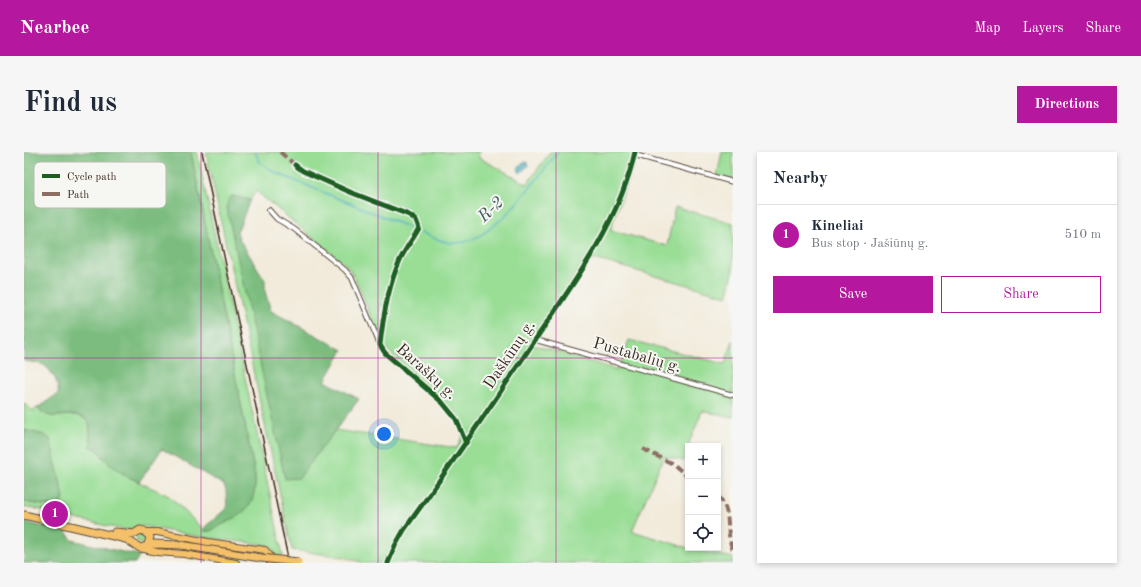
<!DOCTYPE html>
<html lang="en">
<head>
<meta charset="utf-8">
<style>
  :root { --surface:#fff; --page:#f6f6f7; --text:#1f2937; --muted:#747a83; --line:#e0e1e3; --accent:#b5179e }
  body { margin:0; font-family:"Old Standard TT",serif; background:var(--page); color:var(--text) }
  .controls { position:absolute; right:12px; bottom:12px; display:grid; overflow:hidden; border-radius:0px; box-shadow:0 2px 6px #0003 }
  .controls button { width:36px; height:36px; display:grid; place-items:center; padding:0; border:0; border-bottom:1px solid var(--line); background:var(--surface); color:var(--text); font:20px sans-serif }
  .you { position:absolute; left:360px; top:282px; width:14px; height:14px; margin:-10px; border:3px solid #fff; border-radius:50%; background:#1a73e8; box-shadow:0 0 0 6px #1a73e833 }
  .badge { display:grid; place-items:center; width:26px; height:26px; border-radius:50%; background:var(--accent); color:#fff; font-size:13px; font-weight:700 }
  .pin { position:absolute; translate:-50% -50%; border:2px solid #fff; box-shadow:0 1px 4px #0006 }
  .list { margin:0; padding:0; list-style:none }
  h2 { display:flex; justify-content:space-between; align-items:center; height:52px; margin:0; padding:0 16px; font-size:17px }
  h2 small { font-size:13px; font-weight:400; color:var(--muted) }
  .list li { display:grid; grid-template-columns:26px 1fr auto; gap:12px; align-items:center; box-sizing:border-box; height:60px; padding:0 16px; border-top:1px solid var(--line) }
  .list b { display:block; font-size:15px; white-space:nowrap }
  .list p { margin:0; font-size:13px; white-space:nowrap; color:var(--muted) }
  .list em { font-size:13px; font-style:normal; color:var(--muted) }
  .actions { display:flex; gap:8px; padding:12px 16px }
  .actions a { flex:1; padding:9px 0; border:1px solid var(--accent); border-radius:0px; text-align:center; font-size:14px; color:var(--accent) }
  .actions .main { background:var(--accent); color:#fff }
  .icon { flex:none; width:22px; height:22px; fill:none; stroke:currentColor; stroke-width:2; stroke-linecap:round; stroke-linejoin:round }
  .map { position:relative; flex:none; width:709px; height:411px; overflow:hidden; border-radius:0px }
  header { display:flex; align-items:center; gap:24px; box-sizing:border-box; height:56px; padding:0 20px; background:var(--accent); color:#fff }
  header strong { font-size:19px }
  nav { display:flex; gap:22px; margin-inline-start:auto; font-size:14px }
  .intro { display:flex; align-items:center; justify-content:space-between; box-sizing:border-box; height:96px; padding:0 24px }
  h1 { margin:0; font-size:28px }
  .button { padding:10px 18px; border-radius:0px; background:var(--accent); color:#fff; font-size:14px; font-weight:700 }
  main { display:flex; gap:24px; padding:0 24px }
  aside { flex:1; background:var(--surface); border-radius:0px; box-shadow:0 2px 6px #0003 }
  .map>svg:first-child { display:block }
</style>
</head>
<body>
<header>
<strong>Nearbee</strong>
<nav><a>Map</a><a>Layers</a><a>Share</a></nav>
</header>
<div class="intro"><h1>Find us</h1><a class="button">Directions</a></div>
<main>
<div class="map">
<svg width="709" height="411" viewBox="0 0 709 411">
  <rect width="100%" height="100%" fill="#f6f6f2"/>
  <filter id="ink" filterUnits="userSpaceOnUse"><feTurbulence type="fractalNoise" baseFrequency=".025" numOctaves="2"/><feDisplacementMap in="SourceGraphic" scale="8" xChannelSelector="R" yChannelSelector="G"/><feConvolveMatrix kernelMatrix="1 2 1 2 8 2 1 2 1" color-interpolation-filters="sRGB"/></filter>
  <filter id="wash" filterUnits="userSpaceOnUse"><feTurbulence type="fractalNoise" baseFrequency=".012" numOctaves="4" result="noise"/><feDisplacementMap in="SourceGraphic" scale="16" xChannelSelector="R" yChannelSelector="G"/><feGaussianBlur stdDeviation="0.9" result="paint"/><feColorMatrix in="noise" values="0 0 0 0 0 0 0 0 0 0 0 0 0 0 0 0 0 1.4 0 .05"/><feComposite in="paint" operator="in"/></filter>
  <g filter="url(#wash)">
    <rect width="100%" height="100%" fill="#f2ebdb"/>
    <!-- green -->
    <g fill="#9ade96" stroke="#6a845a" fill-rule="evenodd">
      <path d="M167,0H173L259,404L251,403L249,397L244,393L177,385L118,374L101,378L52,367L25,359L0,355V350L32,355L26,287L20,283L0,278V251L9,259L13,256C17,259 22,263 27,264C42,265 53,259 65,270L67,295L72,296L80,306L102,324L145,344L181,379H186C213,364 233,359 231,323Z"/>
      <path d="M182,0H456L454,5L503,32L526,0H614L586,78L643,94L651,55L709,71V121L703,144L563,105L507,192L594,218L605,188L701,212L709,188V265L678,259L664,294L660,309L640,304L608,379L664,396L709,406V411H368L360,409V411H340L320,405L268,398ZM232,39L323,114C341,139 345,168 359,194L434,263L440,280L433,296L311,278L275,326L204,49L208,44L226,48Z"/>
      <path d="M698,0H709V28L693,24Z"/>
      <circle cx="117" cy="387" r="4.5"/>
    </g>
    <!-- forest -->
    <g fill="#7bbd7f" stroke="#5b744e">
      <path d="M0,0H167L231,323C233,361 215,363 186,379H180L181,375L203,356L202,338L200,333L138,297L115,330C103,324 90,317 81,307C76,301 75,297 67,295L65,270C53,258 42,265 27,264C22,263 17,259 13,256L34,242C36,232 28,219 20,213C14,210 6,210 0,209Z"/>
      <path d="M208,44L226,48L213,80L215,87L241,128V140L247,159L319,198L301,229L335,247L275,326L261,327L203,57L204,49Z"/>
      <path d="M0,278L20,283L26,287L40,346L37,352L32,355L0,350Z"/>
      <path d="M0,370L42,380L48,388L103,401L116,403L111,411H0Z"/>
    </g>
    <!-- water -->
    <path fill="#3facbe" stroke="#3d6b6e" d="M499,10H503L504,14L496,21L494,17Z"/>
    <g fill="none" stroke-linecap="round" stroke-linejoin="round">
      <!-- stream -->
      <g stroke="#3facbe" stroke-width="1.5">
        <path d="M231,0L236,10L250,20L389,77"/>
        <path d="M396,80C407,85 417,90 428,91C468,94 511,28 534,0"/>
      </g>
    </g>
  </g>
  <g filter="url(#ink)">
    <g fill="none" stroke-linecap="round" stroke-linejoin="round">
      <defs>
        <g id="street">
          <path d="M611,3L709,30"/>
          <path d="M271,13L279,19L326,40L385,63L392,68L395,76C389,87 381,97 376,108C364,134 359,165 356,193L361,201L418,250L432,267L442,291"/>
          <path d="M245,58L253,67L270,77L321,118L328,126L356,193"/>
          <path d="M512,188L709,243"/>
          <path d="M364,411L371,394L380,378C424,317 467,254 509,191C549,132 595,71 611,0"/>
        </g>
        <g id="primary">
          <path d="M123,380H133L184,390L241,398L247,405L246,411"/>
          <path d="M116,396L133,400L160,402L212,411"/>
        </g>
        <g id="highway">
          <path d="M0,363L102,387L116,396L129,392L157,393L237,406"/>
          <path d="M91,380L110,382L116,378L120,379L126,385L124,393"/>
        </g>
      </defs>
      <!-- street casing -->
      <use href="#street" stroke="#56473a" stroke-width="6"/>
      <!-- primary casing -->
      <use href="#primary" stroke="#56473a" stroke-width="8"/>
      <!-- highway casing -->
      <use href="#highway" stroke="#56473a" stroke-width="9"/>
      <!-- street -->
      <use href="#street" stroke="#fff" stroke-width="4"/>
      <!-- primary -->
      <use href="#primary" stroke="#f4c16a" stroke-width="6"/>
      <!-- highway -->
      <use href="#highway" stroke="#f4c16a" stroke-width="7"/>
      <!-- rail -->
      <path stroke="#3b2a1e" stroke-width="1.5" d="M178,0L265,411"/>
      <defs>
        <path id="highway-bridge" d="M237,406L274,410"/>
      </defs>
      <!-- highway-bridge casing -->
      <use href="#highway-bridge" stroke="#56473a" stroke-width="9" stroke-linecap="butt"/>
      <!-- highway-bridge -->
      <use href="#highway-bridge" stroke="#f4c16a" stroke-width="7"/>
      <!-- quiet -->
      <g stroke="#8d6e63" stroke-width="4" stroke-dasharray="8 4" stroke-linecap="butt">
        <path d="M256,0L271,13"/>
        <path d="M619,297L649,312L664,325"/>
        <path d="M694,344C709,360 700,375 709,399"/>
      </g>
      <defs>
        <g id="cycleway">
          <path d="M271,13L279,19L326,40L385,63L392,68L395,76C389,87 381,97 376,108C364,134 359,165 356,193L361,201L418,250L432,267L442,291"/>
          <path d="M364,411L371,394L380,378C424,317 467,254 509,191C549,132 595,71 611,0"/>
        </g>
      </defs>
      <!-- cycleway casing -->
      <use href="#cycleway" stroke="#f6f6f2" stroke-width="8"/>
      <!-- cycleway -->
      <use href="#cycleway" stroke="#1b5e20" stroke-width="5"/>
    </g>
  </g>
  <!-- grid -->
  <path fill="none" stroke="#b5179e" stroke-width="1" stroke-opacity="0.55" d="M177,0V411M354,0V411M532,0V411M0,206H709"/>
  <g text-anchor="middle" dominant-baseline="central" stroke-width="4" stroke-linejoin="round" paint-order="stroke">
    <!-- street labels -->
    <g font-size="16" fill="#3b2a1e" stroke="#f6f6f2">
      <text transform="translate(486 203) rotate(-56)">Daškūnų g.</text>
      <text transform="translate(613 204) rotate(16)">Pustabalių g.</text>
      <text transform="translate(402 220) rotate(42)">Baraškų g.</text>
    </g>
    <!-- water labels -->
    <g font-size="17" font-style="italic" fill="#3d5e5e" stroke="#f6f6f2">
      <text transform="translate(467 58) rotate(-44)">R-2</text>
    </g>
  </g>
  <!-- legend -->
  <rect x="10" y="10" width="132" height="46" rx="6" fill="#f6f6f2" stroke="#beb9b2" stroke-width="1"/>
  <rect x="18" y="22" width="18" height="4" fill="#1b5e20"/>
  <rect x="18" y="40" width="18" height="4" fill="#8d6e63"/>
  <g font-size="11" fill="#3b2a1e">
    <text x="43" y="28">Cycle path</text>
    <text x="43" y="46">Path</text>
  </g>
</svg>
<div class="controls">
<button>+</button>
<button>−</button>
<button><svg class="icon" aria-label="locate" viewBox="0 0 24 24"><circle cx="12" cy="12" r="6"/><path d="M12 2v4M12 18v4M2 12h4M18 12h4"/></svg></button>
</div>
<div class="you"></div>
<div class="pin badge" style="left:31px;top:362px">1</div>
</div>
<aside>
<h2>Nearby<small></small></h2>
<ul class="list">
<li><span class="badge">1</span><div><b>Kineliai</b><p>Bus stop · Jašiūnų g.</p></div><em>510 m</em></li>
</ul>
<div class="actions"><a class="main">Save</a><a>Share</a></div>
</aside>
</main>
</body>
</html>
